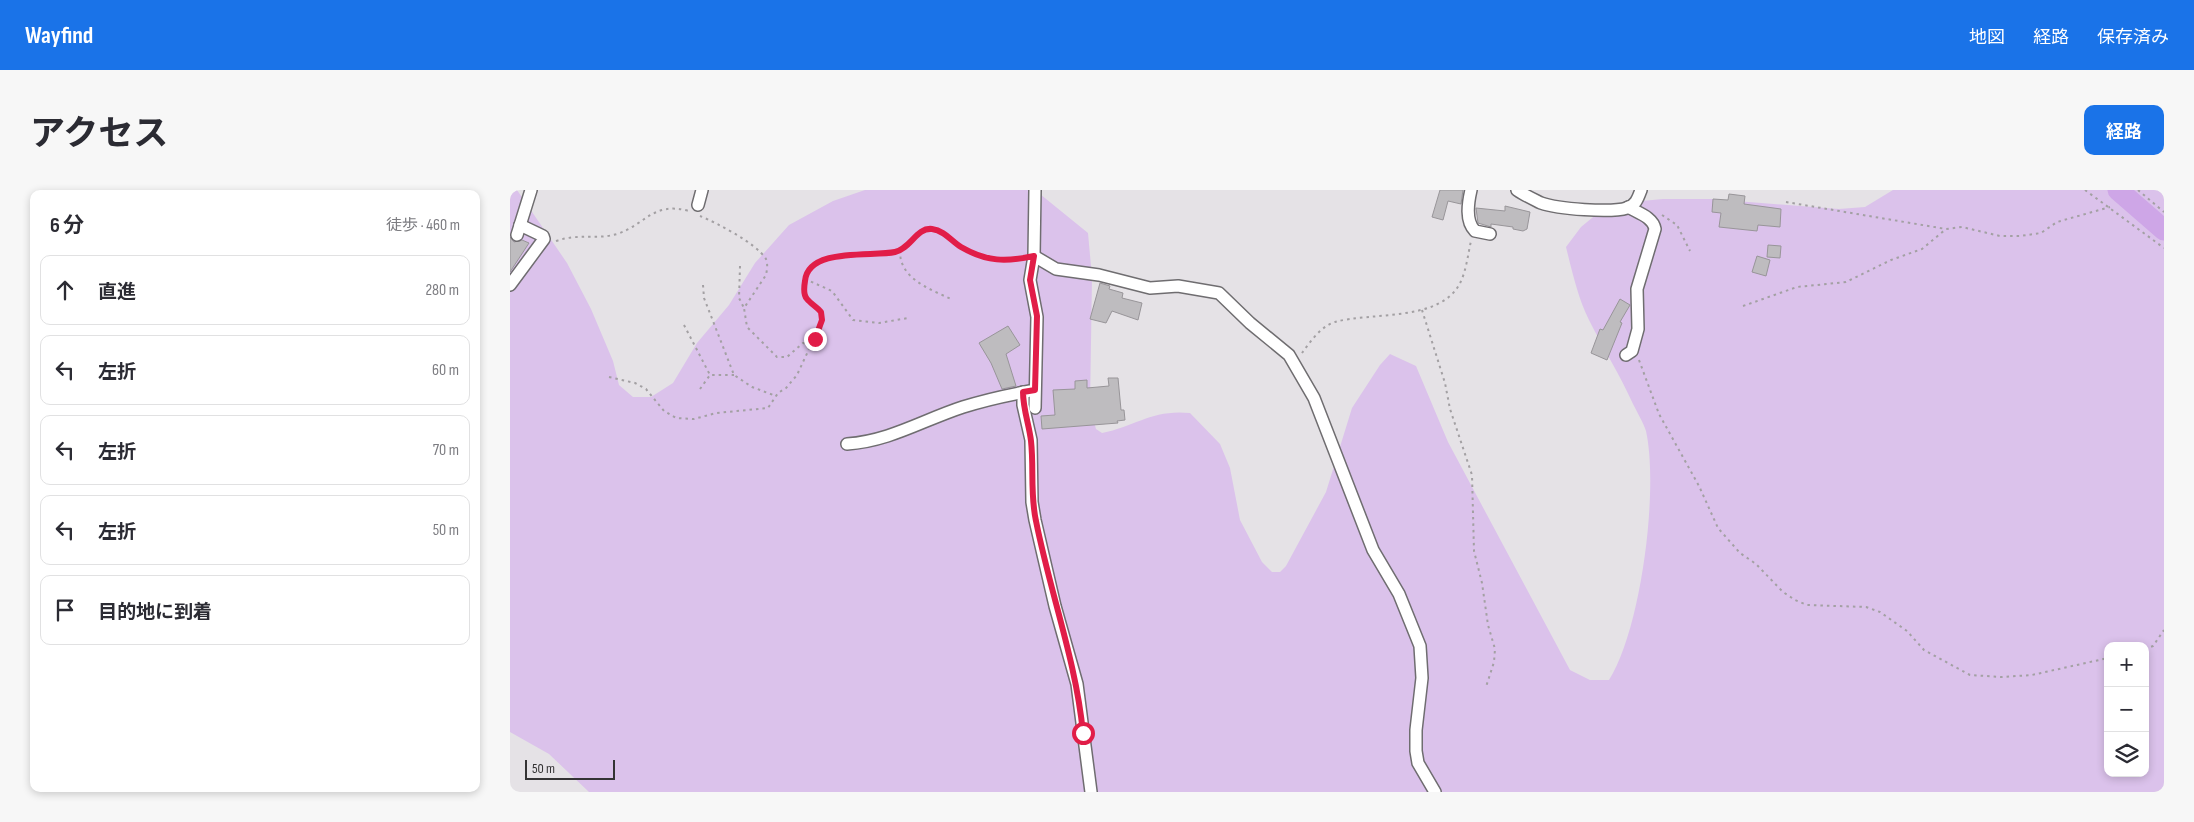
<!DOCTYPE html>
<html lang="ja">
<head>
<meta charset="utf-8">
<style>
  :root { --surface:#fff; --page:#f7f7f7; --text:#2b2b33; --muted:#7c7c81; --line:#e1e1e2; --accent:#1a73e8 }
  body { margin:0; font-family:"Sofia Sans Condensed","Noto Sans JP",sans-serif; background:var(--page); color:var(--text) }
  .controls { position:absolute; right:15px; bottom:15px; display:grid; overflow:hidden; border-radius:10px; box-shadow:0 2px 8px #0003 }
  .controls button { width:45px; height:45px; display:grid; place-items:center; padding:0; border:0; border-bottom:1px solid var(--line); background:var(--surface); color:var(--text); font:25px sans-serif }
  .scale { position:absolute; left:15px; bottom:12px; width:90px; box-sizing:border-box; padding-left:5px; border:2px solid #343334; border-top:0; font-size:14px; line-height:18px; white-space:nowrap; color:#343334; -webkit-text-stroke:4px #e5e2e6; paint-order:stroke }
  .stop { position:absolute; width:15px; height:15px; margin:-11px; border:4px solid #e11d48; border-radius:50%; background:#fff }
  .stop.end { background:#e11d48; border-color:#fff; box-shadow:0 1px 5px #0008 }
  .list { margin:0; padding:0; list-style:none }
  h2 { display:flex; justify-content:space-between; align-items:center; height:65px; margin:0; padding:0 20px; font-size:21px }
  h2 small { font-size:16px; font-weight:400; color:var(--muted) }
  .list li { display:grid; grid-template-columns:32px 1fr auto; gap:15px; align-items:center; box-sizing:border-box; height:70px; margin:0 10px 10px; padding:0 10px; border:1px solid var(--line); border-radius:10px }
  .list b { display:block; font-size:19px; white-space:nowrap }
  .list em { font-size:16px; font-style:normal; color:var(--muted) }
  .icon { flex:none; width:28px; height:28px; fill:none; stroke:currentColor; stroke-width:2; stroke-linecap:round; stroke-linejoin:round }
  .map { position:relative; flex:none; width:1654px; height:602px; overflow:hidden; border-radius:10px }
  header { display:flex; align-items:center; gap:30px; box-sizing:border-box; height:70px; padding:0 25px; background:var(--accent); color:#fff }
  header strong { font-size:24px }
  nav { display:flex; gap:28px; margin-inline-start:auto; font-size:18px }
  .intro { display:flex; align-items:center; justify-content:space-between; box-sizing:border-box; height:120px; padding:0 30px }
  h1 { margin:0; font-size:35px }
  .button { padding:12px 22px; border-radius:10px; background:var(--accent); color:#fff; font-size:18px; font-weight:700 }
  main { display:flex; gap:30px; padding:0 30px }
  aside { flex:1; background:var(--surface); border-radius:10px; box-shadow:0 2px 8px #0003 }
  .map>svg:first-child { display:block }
</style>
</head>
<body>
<header>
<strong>Wayfind</strong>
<nav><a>地図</a><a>経路</a><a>保存済み</a></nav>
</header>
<div class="intro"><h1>アクセス</h1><a class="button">経路</a></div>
<main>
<aside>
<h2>6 分<small>徒歩 · 460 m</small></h2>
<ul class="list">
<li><svg class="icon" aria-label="ahead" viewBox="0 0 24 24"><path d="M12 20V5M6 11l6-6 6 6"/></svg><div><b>直進</b></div><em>280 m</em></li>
<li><svg class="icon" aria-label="left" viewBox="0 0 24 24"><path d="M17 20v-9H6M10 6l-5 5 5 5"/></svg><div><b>左折</b></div><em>60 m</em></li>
<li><svg class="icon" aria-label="left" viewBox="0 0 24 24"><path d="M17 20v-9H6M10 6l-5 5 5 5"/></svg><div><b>左折</b></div><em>70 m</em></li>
<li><svg class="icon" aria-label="left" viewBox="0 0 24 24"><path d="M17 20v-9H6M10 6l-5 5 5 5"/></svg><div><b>左折</b></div><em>50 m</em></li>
<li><svg class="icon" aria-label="arrive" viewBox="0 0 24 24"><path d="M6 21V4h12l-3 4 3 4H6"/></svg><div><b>目的地に到着</b></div></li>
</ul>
</aside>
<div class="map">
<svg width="1654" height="602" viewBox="0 0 1654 602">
  <rect width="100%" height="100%" fill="#e5e2e6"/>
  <!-- green -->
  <path fill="#dbc2eb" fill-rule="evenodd" d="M0,0H7L57,73L81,119L103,171L109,195L123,207H141L163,193L187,153L219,115L245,73L279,35L323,11L355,0H525L578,43L582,87L580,217L586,239L592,243C626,236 643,219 680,223L710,254L720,278L730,330L752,372L762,382H770L776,376L816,302L842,218L870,175L880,164L906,176L938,252L1060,480L1080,490H1099C1131,440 1149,300 1136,241C1133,232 1127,222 1123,214C1110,185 1093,158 1079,130C1068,108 1062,81 1056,57L1071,37L1099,14L1153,9H1201L1329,19L1355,17L1383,0H1654V602H79L39,564L0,542ZM1598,456H1635V583H1598Z"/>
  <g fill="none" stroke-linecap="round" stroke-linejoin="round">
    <!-- river -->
    <path stroke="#cea6e7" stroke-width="21" d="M1608,0L1654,40"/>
  </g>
  <!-- building -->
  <g fill="#bebcbf" stroke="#989599">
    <path d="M930,0H953L951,14L938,11L933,30L922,27Z"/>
    <path d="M1219,4L1235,6L1234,14L1271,19L1270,37L1248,35L1247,41L1209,37L1211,23L1202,22L1203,9L1218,10Z"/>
    <path d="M995,16L1020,22L1017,39L1013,41L1003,39V37L981,34V37L968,33L966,18L995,21Z"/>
    <path d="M0,47L4,52L12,50L19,53L0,82Z"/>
    <path d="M1258,55L1271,56L1270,68L1257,67Z"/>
    <path d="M1247,66L1260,70L1256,86L1242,82Z"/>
    <path d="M590,93L600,96L599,99L613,103L612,108L632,113L628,130L602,121L596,133L580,129Z"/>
    <path d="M1110,109L1120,115L1110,132L1112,133L1097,170L1081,163L1090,139L1093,140Z"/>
    <path d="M498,136L510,155L496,164L506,196L492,199L481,173L469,153Z"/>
    <path d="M598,188H608L611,220H614L615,230L607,231L608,233L532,239L531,226L545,225L543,200L565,199V191L577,190V198L599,196Z"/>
  </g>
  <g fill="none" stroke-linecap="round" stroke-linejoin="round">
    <defs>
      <g id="street">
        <path d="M961,0C958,13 955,31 965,41L980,44"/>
        <path d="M1007,0C1014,5 1023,9 1031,13C1048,19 1101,23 1117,18C1126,15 1128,8 1131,0"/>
        <path d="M188,15L192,0"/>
        <path d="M7,45L21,0"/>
        <path d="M524,66L546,79L589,85L640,98L668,96L709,103L740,133L779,165L804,208L863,360L889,404L910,456L912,488L906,540V561L908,573L925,602"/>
        <path d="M0,95L34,49L33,46L10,35"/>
        <path d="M1116,165L1122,161L1128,139L1127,99L1145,39C1143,27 1128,23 1118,17"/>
        <path d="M513,202V215L521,250L522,312L525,330L545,416L567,494L581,602"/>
        <path d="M525,218L527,127L520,90L524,66L525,0"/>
        <path d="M337,254C380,251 413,230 453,217C475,210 498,205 520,201"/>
      </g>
    </defs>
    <!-- street casing -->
    <use href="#street" stroke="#6f6d70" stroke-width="14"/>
    <!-- path -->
    <g stroke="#a3a0a3" stroke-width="2" stroke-dasharray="2.5 4" stroke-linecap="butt">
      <path d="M1575,0L1654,58"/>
      <path d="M1628,0L1654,22"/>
      <path d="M1276,12L1436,39"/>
      <path d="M1152,25L1167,35L1180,61"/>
      <path d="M190,26C207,33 246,53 256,69C258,74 257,80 256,85L234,118L237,137L267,167H277L293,153L301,154"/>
      <path d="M46,51C69,43 87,50 107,44C135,35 143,11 179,21"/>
      <path d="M390,60C389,89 420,99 443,110"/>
      <path d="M230,76L229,108L234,118"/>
      <path d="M295,89L322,101L343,130L369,133L398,128"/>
      <path d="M193,95L194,108L224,185L242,197L266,206"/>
      <path d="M1233,116L1287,97L1336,92L1381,70L1412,59L1436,39L1452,37L1490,46H1510L1531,43L1547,32L1600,17"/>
      <path d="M912,120L935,193L940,219L962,285L964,361L972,393L978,435L985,459L984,472L976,497"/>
      <path d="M174,135L200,185H224"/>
      <path d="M792,163C800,152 811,136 825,132C859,122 928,132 949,95C956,83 958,64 961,51"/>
      <path d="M1129,170L1149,224L1189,296L1208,338L1230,363L1246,374L1273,402L1285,410L1297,415L1356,417L1370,422L1397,441L1414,460L1460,485L1491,487L1522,485L1598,468"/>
      <path d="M99,187L125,193L136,199L154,221L166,228L184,229L206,223L258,218L268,203L276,198L287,185L312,131L311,122C307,117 301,114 297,109C293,104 294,97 295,91C297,69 333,64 352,63C363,62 375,65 386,62C399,58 407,38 420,39C432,39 440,49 450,56C467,67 491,75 511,68"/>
      <path d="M190,199L200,185"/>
      <path d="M1635,459L1643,456L1654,440"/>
    </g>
    <!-- street -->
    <use href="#street" stroke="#fff" stroke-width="11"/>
  </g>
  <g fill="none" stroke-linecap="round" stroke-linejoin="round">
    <!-- route -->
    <path stroke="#e11d48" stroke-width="6" d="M305,149L312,130L311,122C307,117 301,114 297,109C293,105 294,97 295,91C298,57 362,67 385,62C400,59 407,37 422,39C435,41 441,51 451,57C477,72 496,72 524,66L520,90L527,126L525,200L513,202C513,219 519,234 521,251C524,278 520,304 526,331C540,402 566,471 573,543"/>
  </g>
</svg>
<div class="controls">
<button>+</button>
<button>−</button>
<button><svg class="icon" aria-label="layers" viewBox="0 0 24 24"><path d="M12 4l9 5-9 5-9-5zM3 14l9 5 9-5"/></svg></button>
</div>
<div class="scale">50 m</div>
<div class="stop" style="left:573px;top:543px"></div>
<div class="stop end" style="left:305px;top:149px"></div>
</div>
</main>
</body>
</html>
